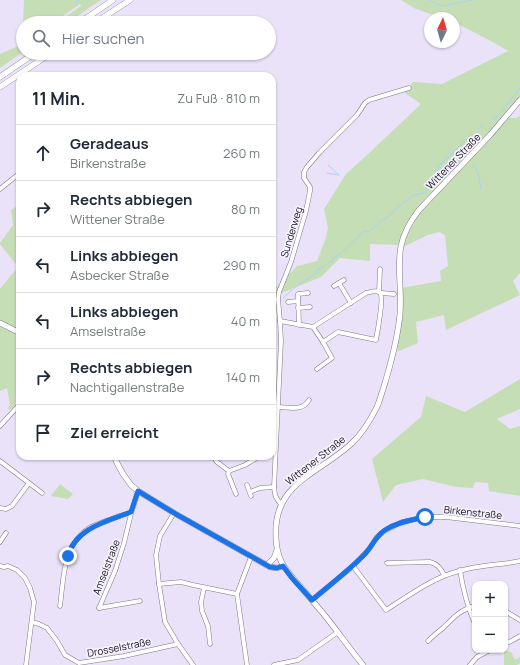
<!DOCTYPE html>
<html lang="de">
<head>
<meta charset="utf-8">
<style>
  :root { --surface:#fff; --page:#f6f6f7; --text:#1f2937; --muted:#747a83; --line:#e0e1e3 }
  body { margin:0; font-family:Manrope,sans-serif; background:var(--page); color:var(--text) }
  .controls { position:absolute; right:12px; bottom:12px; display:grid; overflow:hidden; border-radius:8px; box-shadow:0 1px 3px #0004 }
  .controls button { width:36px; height:36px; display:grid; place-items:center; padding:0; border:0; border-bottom:1px solid var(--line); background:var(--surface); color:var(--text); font:20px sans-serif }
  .compass { position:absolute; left:424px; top:12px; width:36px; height:36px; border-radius:50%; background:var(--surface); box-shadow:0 1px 3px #0004; rotate:5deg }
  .stop { position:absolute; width:12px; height:12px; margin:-9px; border:3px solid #1a73e8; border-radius:50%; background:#fff }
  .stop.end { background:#1a73e8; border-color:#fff; box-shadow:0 1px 4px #0008 }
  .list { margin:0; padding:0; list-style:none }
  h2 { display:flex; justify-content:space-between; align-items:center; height:52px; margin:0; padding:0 16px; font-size:17px }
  h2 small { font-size:13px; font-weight:400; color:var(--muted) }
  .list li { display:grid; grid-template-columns:26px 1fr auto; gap:12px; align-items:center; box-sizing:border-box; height:56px; padding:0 16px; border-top:1px solid var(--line) }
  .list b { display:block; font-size:15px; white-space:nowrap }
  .list p { margin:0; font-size:13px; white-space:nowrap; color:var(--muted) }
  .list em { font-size:13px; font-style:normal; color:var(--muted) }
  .icon { flex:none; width:22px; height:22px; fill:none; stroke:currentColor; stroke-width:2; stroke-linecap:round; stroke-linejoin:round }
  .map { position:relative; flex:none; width:520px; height:665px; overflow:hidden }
  .search { position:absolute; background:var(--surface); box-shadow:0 1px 3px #0004; left:16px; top:16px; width:260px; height:44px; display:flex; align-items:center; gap:10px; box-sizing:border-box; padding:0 14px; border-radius:22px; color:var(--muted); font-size:15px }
  .panel { position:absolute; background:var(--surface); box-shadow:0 1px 3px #0004; left:16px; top:72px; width:260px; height:388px; border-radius:12px }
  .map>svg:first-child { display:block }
</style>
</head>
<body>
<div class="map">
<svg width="520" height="665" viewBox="0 0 520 665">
  <rect width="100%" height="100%" fill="#eae2f8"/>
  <!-- green -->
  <g fill="#c6deb6">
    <path d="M24,0H101L67,23H56L81,6L80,4L53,23H23Z"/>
    <path d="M401,0H520V96L506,114L454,171L426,198L415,211L403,231L398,245L370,244V261L340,258L321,277L274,296L272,301V290L279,285L297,266L317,261L325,240L328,228L324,209L346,174L366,156L421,104L405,93L413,82L442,84L508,51L491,41L454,22V18H443L416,9Z"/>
    <path d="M23,44V52L0,68V54Z"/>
    <path d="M520,116V273L513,281L520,295L446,330L444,315L416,322L418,343L399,351L397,350L401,321V288L441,281L440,271L448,266L445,235L439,232L428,235L403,247C407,235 411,225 419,214L508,118H516Z"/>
    <path d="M20,204V399L10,410L8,408L10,405L7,388L0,391V289L18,267L0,244V243L13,225L11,210Z"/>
    <path d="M520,379V409L497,419L510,429L520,426V496L489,491L488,483L475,482L473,488L456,487L423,479L396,485L383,502L372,459L421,417L426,396L465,412Z"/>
    <path d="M60,484L73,494L68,499L51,496Z"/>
    <path d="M504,651L511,652L515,660L520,657V663L517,665H504Z"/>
  </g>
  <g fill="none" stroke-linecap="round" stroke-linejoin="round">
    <!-- stream -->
    <g stroke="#a7d3f9" stroke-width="1">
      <path d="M430,0L439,5L444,6L472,0"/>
      <path d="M77,4V2L79,0"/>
      <path d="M489,123L503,111L520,88"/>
      <path d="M478,129L484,125"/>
      <path d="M456,150L458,152L462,154"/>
      <path d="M328,165L339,175"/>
      <path d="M473,165C480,172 479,180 481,189"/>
      <path d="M327,173L338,175"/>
      <path d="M283,298L298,285L315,274L317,270L329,263L343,251L364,231L368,232L381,221L388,217L390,214L413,195L424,193L431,186L434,175L438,167L472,134"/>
    </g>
    <defs>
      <g id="minor">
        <path d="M0,189L20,173"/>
        <path d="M339,283L351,303"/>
        <path d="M334,286L344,280"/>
        <path d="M379,292L380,269"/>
        <path d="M381,293L394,294"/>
        <path d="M288,302L298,301"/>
        <path d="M298,308L310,307"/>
        <path d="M280,321L313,327L366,293C370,292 376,290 379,292C385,295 377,333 376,340L338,332L323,342L313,327"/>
        <path d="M299,325L298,294L308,293"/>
        <path d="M317,369L332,358L323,342"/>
        <path d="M278,407C289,407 302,412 309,400"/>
        <path d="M0,426L20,404"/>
        <path d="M213,456L217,462L229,471L245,465L260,456"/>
        <path d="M0,461L29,483L12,506L6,509L0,508"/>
        <path d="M229,471L228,474L236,494"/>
        <path d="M29,483L42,493"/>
        <path d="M247,485L251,496"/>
        <path d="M250,492L260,488L274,487"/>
        <path d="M281,504C275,498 275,495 274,487L281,341L280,321L278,299L279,292L291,262L306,211L310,191V187L304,178V172L307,167L320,152L357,115L365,103L369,100L409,88"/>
        <path d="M174,513L160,536L156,555L159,584L165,622L178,644L193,665"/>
        <path d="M0,542L6,533"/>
        <path d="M387,563L430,562C438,564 441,569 444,575"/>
        <path d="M0,566L4,567L8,566L17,570L25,578L30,588L34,602L26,665"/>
        <path d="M353,566L386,610C410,595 432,578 459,571C479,565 500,565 520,561"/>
        <path d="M460,570C463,590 467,606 475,624"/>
        <path d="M159,584L181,582L193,585L237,594"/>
        <path d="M204,588L201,602L202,611L208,626L210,644"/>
        <path d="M312,600L353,566L370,548L376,538L384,531L402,522L425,517H446L520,526"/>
        <path d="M60,606C64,577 62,544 91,527C103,521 118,517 131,512"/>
        <path d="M99,608L115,571L124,543L131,514L138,491"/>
        <path d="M99,608L140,601"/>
        <path d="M505,611L520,620"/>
        <path d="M32,622L39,624L47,628L57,641L65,655L79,663L124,656L178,644"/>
        <path d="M428,641C433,636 438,632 443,628C453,618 461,609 475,606"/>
        <path d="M505,644L513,640L520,636"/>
        <path d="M247,665L237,594L251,557"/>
        <path d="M274,665L298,660L338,632"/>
        <path d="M470,665L477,657L490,650"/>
      </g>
      <g id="major">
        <path d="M0,323L20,333"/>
        <path d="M114,456L117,463L123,474L131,485L138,491L174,513L270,567L277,568L283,566"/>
        <path d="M269,563L274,558L277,550"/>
        <path d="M363,665C349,648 336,629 322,612C314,603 307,594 299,585C293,578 286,571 282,563C278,555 276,546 276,537C273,483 317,475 351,444C362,434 370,421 377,407C381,397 384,386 387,376C393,355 398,335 400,314C403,271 389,248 419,210L491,134L520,100"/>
      </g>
      <g id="highway">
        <path d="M79,23L113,0"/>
        <path d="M95,23L130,0"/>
        <path d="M0,77L35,53"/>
        <path d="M0,87L51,53"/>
      </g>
    </defs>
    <!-- minor casing -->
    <use href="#minor" stroke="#7e778a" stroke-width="5"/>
    <!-- major casing -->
    <use href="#major" stroke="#7e778a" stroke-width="6"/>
    <!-- highway casing -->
    <use href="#highway" stroke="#7e778a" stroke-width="6"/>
    <!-- minor -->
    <use href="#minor" stroke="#fff" stroke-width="4"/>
    <!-- major -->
    <use href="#major" stroke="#fff" stroke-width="5"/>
    <!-- highway -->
    <use href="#highway" stroke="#fff" stroke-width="5.5"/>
  </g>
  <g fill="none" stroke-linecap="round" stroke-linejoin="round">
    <!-- route -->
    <path stroke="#1a73e8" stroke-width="5" d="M68,556C75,528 108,521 131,512L138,491L174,513L270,567L277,568L283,566L292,578L312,600C330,585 348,571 365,554C372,546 376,536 385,530C397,522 412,520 425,517"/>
  </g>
  <g text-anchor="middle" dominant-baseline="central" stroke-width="3.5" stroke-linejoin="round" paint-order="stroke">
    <!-- street labels -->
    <g font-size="10" fill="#18161d" stroke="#f6f1fe">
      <text transform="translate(453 161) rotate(-46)">Wittener Straße</text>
      <text transform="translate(291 232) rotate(-73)">Sunderweg</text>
      <text transform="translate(315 460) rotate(-38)">Wittener Straße</text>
      <text transform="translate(473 512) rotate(6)">Birkenstraße</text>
      <text transform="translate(106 567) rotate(-69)">Amselstraße</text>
      <text transform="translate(119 647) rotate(-11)">Drosselstraße</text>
    </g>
  </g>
</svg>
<div class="controls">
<button>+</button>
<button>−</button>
</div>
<svg class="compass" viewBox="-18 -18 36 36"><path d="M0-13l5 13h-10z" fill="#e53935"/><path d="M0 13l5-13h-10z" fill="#747a83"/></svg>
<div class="stop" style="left:425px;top:517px"></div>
<div class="stop end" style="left:68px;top:556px"></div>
<div class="search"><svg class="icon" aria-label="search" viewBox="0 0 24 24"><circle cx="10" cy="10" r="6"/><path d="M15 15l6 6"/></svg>Hier suchen</div>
<section class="panel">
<h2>11 Min.<small>Zu Fuß · 810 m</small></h2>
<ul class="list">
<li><svg class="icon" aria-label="ahead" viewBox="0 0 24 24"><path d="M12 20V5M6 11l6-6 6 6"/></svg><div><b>Geradeaus</b><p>Birkenstraße</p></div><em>260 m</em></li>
<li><svg class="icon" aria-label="right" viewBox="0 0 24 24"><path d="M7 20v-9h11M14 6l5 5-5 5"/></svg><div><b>Rechts abbiegen</b><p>Wittener Straße</p></div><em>80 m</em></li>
<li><svg class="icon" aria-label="left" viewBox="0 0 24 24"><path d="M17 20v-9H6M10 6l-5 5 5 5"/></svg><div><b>Links abbiegen</b><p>Asbecker Straße</p></div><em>290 m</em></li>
<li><svg class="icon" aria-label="left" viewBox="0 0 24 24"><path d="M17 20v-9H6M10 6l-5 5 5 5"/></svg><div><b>Links abbiegen</b><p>Amselstraße</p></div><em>40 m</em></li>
<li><svg class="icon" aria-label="right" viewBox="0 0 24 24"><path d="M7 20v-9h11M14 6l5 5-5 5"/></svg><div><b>Rechts abbiegen</b><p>Nachtigallenstraße</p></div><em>140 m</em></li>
<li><svg class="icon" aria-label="arrive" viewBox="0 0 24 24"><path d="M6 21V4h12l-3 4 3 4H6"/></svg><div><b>Ziel erreicht</b></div></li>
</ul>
</section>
</div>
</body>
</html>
